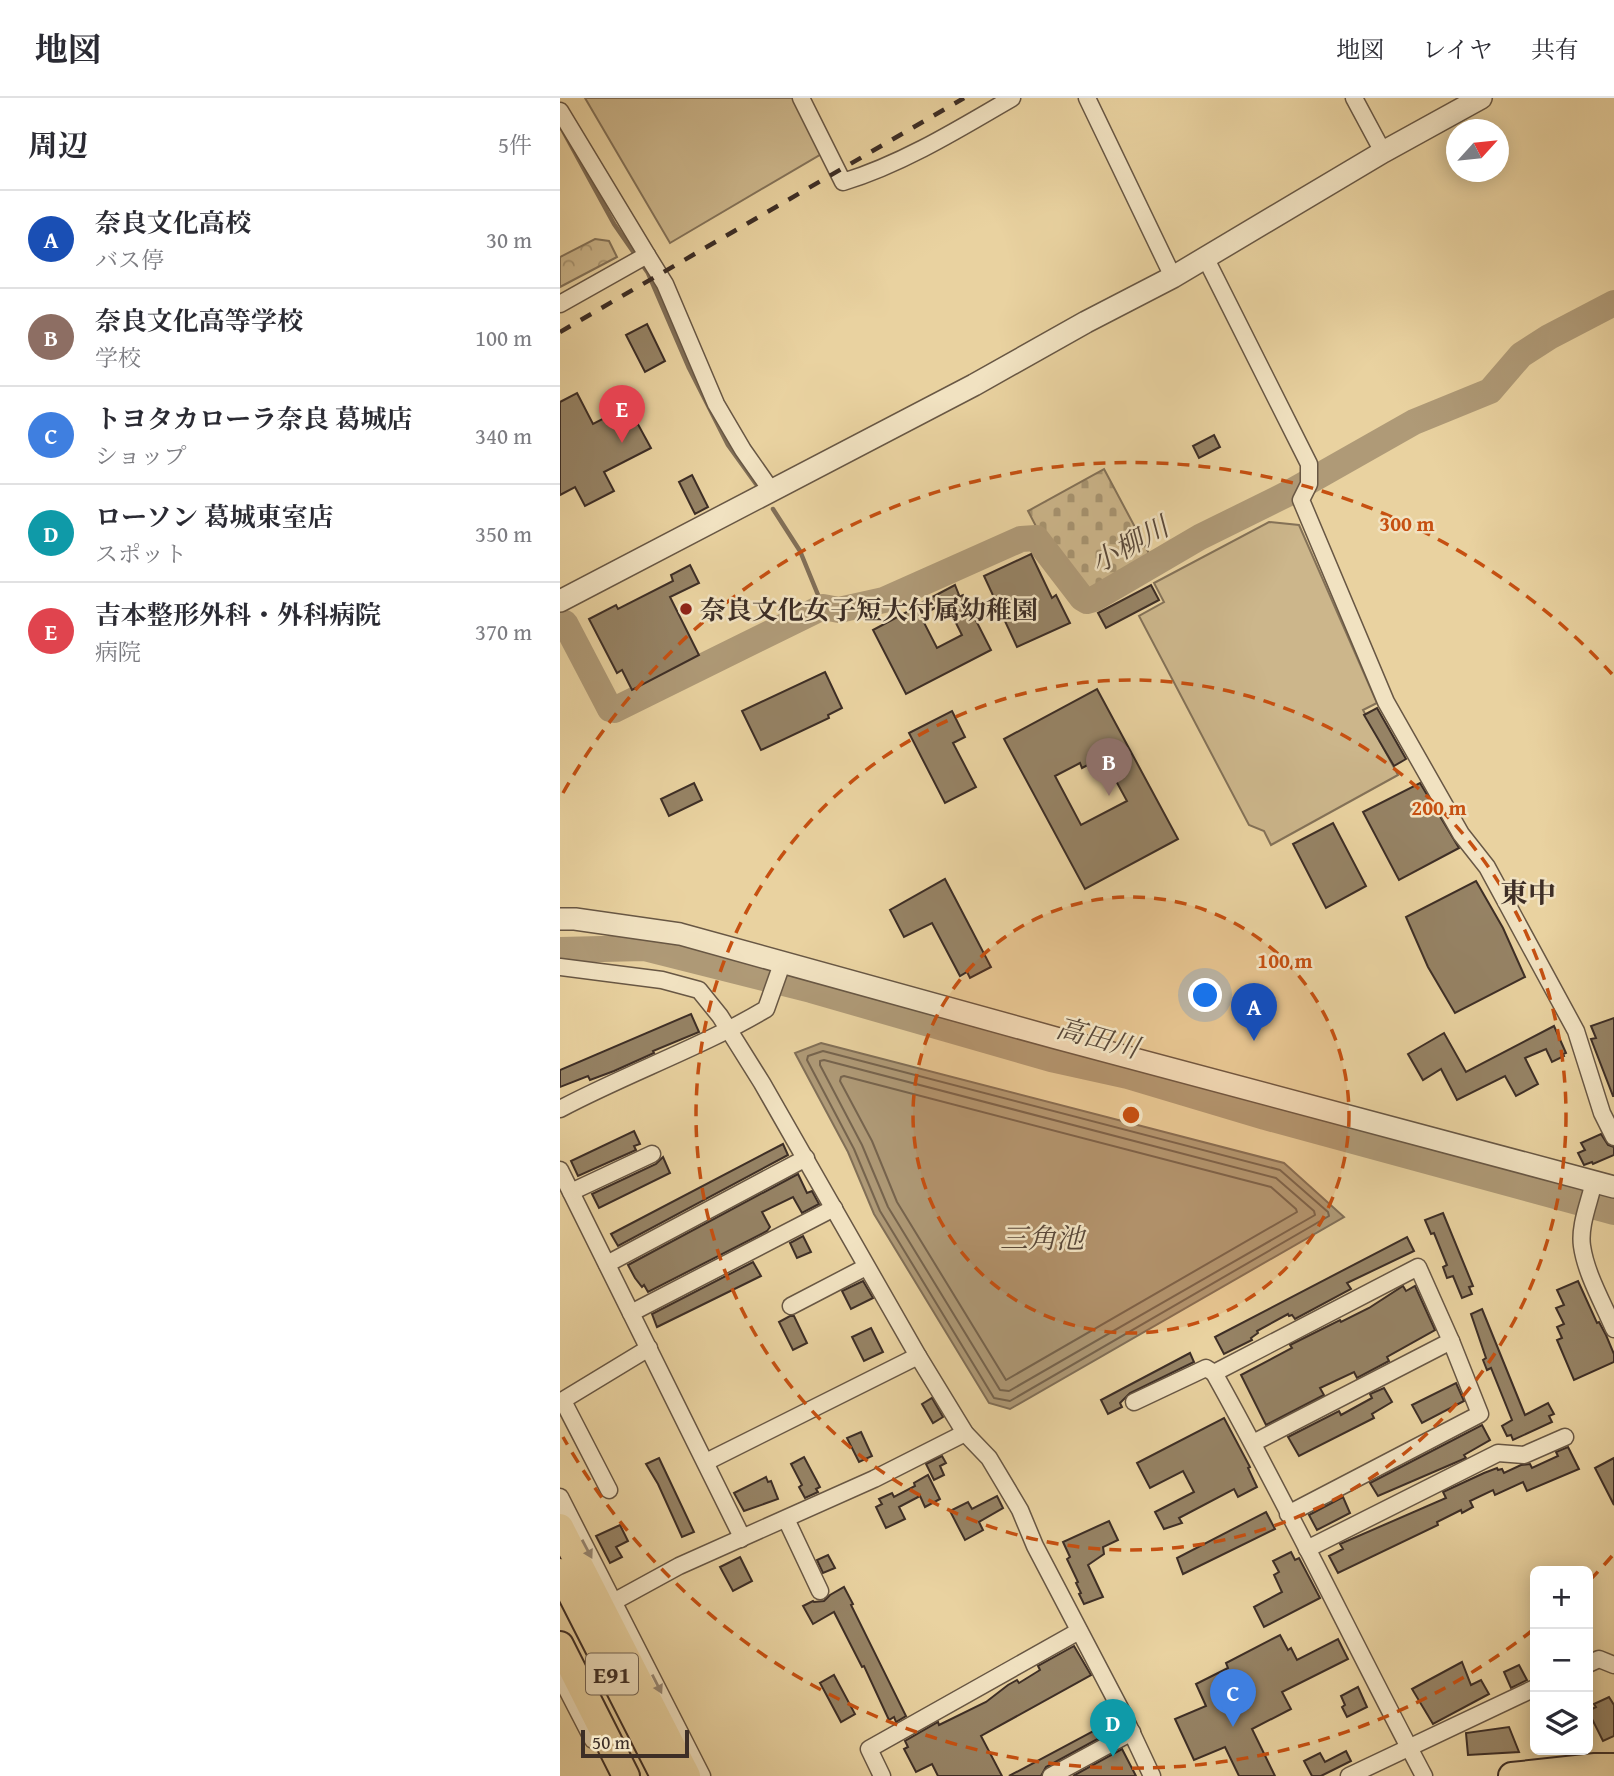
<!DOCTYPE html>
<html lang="ja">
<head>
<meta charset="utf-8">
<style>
  :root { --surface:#fff; --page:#f2f2f3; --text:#2b2b33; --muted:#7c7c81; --line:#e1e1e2; --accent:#8f2418 }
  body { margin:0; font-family:"Gentium Book Plus","Noto Serif JP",serif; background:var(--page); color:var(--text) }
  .controls { position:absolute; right:21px; bottom:21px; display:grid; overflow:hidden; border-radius:10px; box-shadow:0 4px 18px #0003 }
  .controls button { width:63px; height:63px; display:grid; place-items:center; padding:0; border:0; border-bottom:2px solid var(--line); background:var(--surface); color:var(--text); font:35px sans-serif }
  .compass { position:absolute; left:886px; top:21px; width:63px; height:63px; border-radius:50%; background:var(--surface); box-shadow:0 4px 18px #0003; rotate:63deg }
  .scale { position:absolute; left:21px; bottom:18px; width:108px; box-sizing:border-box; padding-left:7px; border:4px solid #3d2e26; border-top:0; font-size:19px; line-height:24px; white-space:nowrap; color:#3d2e26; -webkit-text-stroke:5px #f1e2c1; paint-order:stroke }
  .you { position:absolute; left:646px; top:898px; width:24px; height:24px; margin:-18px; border:5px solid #fff; border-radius:50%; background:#1a73e8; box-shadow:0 0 0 10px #1a73e833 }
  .badge { display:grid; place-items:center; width:46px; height:46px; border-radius:50%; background:var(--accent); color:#fff; font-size:23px; font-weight:700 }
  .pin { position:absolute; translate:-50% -58px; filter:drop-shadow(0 2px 4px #0008) }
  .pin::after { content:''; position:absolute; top:37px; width:24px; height:21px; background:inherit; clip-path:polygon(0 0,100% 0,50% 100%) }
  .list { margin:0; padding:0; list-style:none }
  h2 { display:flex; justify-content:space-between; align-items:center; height:91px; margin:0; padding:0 28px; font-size:30px }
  h2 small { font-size:23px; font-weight:400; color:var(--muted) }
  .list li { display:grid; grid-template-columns:46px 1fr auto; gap:21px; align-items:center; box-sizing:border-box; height:98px; padding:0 28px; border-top:2px solid var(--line) }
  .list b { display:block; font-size:26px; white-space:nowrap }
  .list p { margin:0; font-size:23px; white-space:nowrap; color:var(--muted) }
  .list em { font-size:23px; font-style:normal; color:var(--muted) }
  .icon { flex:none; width:38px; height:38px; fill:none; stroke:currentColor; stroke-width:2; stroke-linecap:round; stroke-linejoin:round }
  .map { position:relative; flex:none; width:1054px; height:1678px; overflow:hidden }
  header { display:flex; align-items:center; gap:42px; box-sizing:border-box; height:98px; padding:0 35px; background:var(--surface); border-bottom:2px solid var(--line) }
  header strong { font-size:33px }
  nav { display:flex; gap:38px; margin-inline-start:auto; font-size:24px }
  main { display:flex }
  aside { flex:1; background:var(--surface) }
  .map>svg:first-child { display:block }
</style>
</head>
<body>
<header>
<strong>地図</strong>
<nav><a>地図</a><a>レイヤ</a><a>共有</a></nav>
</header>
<main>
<aside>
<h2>周辺<small>5件</small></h2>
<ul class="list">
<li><span class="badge" style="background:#1a4fb4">A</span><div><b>奈良文化高校</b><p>バス停</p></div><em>30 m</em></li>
<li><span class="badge" style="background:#8d6e63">B</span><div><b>奈良文化高等学校</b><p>学校</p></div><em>100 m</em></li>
<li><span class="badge" style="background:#3f7fe0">C</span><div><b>トヨタカローラ奈良 葛城店</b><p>ショップ</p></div><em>340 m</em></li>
<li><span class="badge" style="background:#0f9aa8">D</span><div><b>ローソン 葛城東室店</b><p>スポット</p></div><em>350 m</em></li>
<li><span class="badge" style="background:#e0444e">E</span><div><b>吉本整形外科・外科病院</b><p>病院</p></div><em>370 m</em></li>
</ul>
</aside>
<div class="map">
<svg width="1054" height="1678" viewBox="0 0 1054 1678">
  <defs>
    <pattern id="forest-crowns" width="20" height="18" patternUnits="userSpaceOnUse" patternTransform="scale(1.75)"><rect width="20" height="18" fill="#ccb68b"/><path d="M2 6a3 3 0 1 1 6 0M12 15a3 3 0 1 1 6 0" fill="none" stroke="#a79471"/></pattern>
    <pattern id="cemetery-stones" width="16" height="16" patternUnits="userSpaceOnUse" patternTransform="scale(1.75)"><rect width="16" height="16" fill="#ccb68b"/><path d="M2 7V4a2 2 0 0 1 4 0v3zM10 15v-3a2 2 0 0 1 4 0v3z" fill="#a79471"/></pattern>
  </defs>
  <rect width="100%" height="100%" fill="#e9d2a0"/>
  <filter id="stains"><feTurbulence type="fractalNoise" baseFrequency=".00286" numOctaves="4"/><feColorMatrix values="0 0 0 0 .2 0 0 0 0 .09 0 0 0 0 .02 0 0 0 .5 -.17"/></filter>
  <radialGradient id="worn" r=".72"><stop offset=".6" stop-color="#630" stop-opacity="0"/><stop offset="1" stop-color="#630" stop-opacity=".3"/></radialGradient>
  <!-- forest -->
  <path fill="url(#forest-crowns)" stroke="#847258" stroke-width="2" d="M35,141L49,143L57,159L0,189V159Z"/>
  <!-- cemetery -->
  <path fill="url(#cemetery-stones)" stroke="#847258" stroke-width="2" d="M544,371L592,461L529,498L522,494L481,438L468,413Z"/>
  <!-- garden -->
  <g fill="#ccb68b" stroke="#847258" stroke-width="2">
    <path d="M25,0H235L263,55L110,145Z"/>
    <path d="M709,424L739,427L817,605L803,612L838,677L711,747L704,733L689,727L579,518L604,504L594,485Z"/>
  </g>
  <!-- water -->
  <path fill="#af9a77" stroke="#816f57" stroke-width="2" d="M261,945L724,1065L784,1119L450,1311L429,1305L314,1116L288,1054L235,955Z"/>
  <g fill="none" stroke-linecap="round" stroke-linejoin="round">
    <!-- shore -->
    <g stroke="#76644e" stroke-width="2">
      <path d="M263,953L720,1072L768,1114L769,1118L450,1303L434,1300L320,1113L294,1051L247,962L248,958Z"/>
      <path d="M264,962L716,1080L754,1113L755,1117L449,1293L440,1292L328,1109L302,1047L260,967V963Z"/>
      <path d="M284,978L711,1089L736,1111L737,1114L446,1282L337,1104L312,1043L280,983L281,979Z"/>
    </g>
    <!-- stream -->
    <g stroke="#816f57" stroke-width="4.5">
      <path d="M2,31L54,126L88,175L129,270L168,347L196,386"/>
      <path d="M213,411L240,453L263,509"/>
    </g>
    <!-- river -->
    <g stroke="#af9a77" stroke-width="26">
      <path d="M0,523L5,525L50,611L54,612L263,509L279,512L324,502L461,441L476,440L522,500L527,503L534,501L640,439L727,396L854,324L930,293L961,257L989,239L1054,205"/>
      <path d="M0,852L84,850L251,892L491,961L568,978L705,1019L1054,1114"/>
    </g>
  </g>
  <!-- building -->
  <g fill="#968365" stroke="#3d2e26" stroke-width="2" fill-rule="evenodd">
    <path d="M87,226L105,263L85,274L66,237Z"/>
    <path d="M17,295L33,326L68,308L91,350L44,374L54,393L25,408L15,389L0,397V304Z"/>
    <path d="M654,337L660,349L639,360L633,348Z"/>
    <path d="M132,377L148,409L135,416L119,384Z"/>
    <path d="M471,456L492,500L496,497L510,525L457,549L424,478Z"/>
    <path d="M130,467L139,485L110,499L139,557L72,592L62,572L57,575L29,521L56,507L58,511L113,483L111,477Z"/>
    <path d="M395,487L399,497L366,515L361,505Z"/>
    <path d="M591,487L599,502L546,530L538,515Z"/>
    <path d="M403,497L431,552L346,596L313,532L356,509L377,550L402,537L386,505Z"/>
    <path d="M265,574L282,610L268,617L269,620L201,652L182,613Z"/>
    <path d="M537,591L618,741L525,791L444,641ZM543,659L567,703L521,727L495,678L520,665L522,670Z"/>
    <path d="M817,610L846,661L834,668L804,617Z"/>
    <path d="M392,613L405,639L393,645L416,689L385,705L349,635Z"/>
    <path d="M134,685L142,702L109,718L101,701Z"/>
    <path d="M860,685L899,750L839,782L803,714Z"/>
    <path d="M773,725L806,788L766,810L733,746Z"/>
    <path d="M385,781L431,869L410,880L407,874L400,878L372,825L344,839L330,812Z"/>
    <path d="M916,783L943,830L965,879L895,915L868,869L846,819Z"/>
    <path d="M131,916L139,934L93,953L94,955L54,973L30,982L28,978L0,989V972Z"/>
    <path d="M1054,920V998H1053L1031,941L1036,940L1031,928Z"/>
    <path d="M994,928L1006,955L1003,956L1004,958L992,964L986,951L965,960L978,986L956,998L945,978L897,1002L881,971L863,982L848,956L884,935L906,974Z"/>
    <path d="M74,1033L80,1046L74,1048L76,1052L18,1078L11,1063Z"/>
    <path d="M1041,1036L1048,1047L1054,1049V1057L1033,1066L1032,1064L1024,1067L1018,1055L1025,1052L1021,1045Z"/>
    <path d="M223,1046L228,1057L58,1148L51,1136Z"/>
    <path d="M103,1059L110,1075L39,1110L32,1096L96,1066Z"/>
    <path d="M238,1076L247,1095L252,1093L259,1106L242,1115L233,1099L202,1114L210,1129L207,1133L88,1194L84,1187L82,1189L75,1180L68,1167Z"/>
    <path d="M883,1115L913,1188L909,1189L912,1196L902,1200L893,1178L887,1180L883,1169L887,1167L874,1135L871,1136L865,1122Z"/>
    <path d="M243,1138L251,1154L237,1160L230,1145Z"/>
    <path d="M847,1139L854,1153L787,1185L791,1191L735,1221L732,1217L729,1218L728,1216L697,1233L698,1235L691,1240L692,1242L664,1256L655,1239Z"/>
    <path d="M193,1164L201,1178L97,1229L92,1216Z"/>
    <path d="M303,1183L313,1200L291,1211L282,1193Z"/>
    <path d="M1018,1183L1037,1225L1039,1224L1046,1237L1054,1256V1264L1014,1282L997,1242L1002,1240L997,1229L1004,1226L996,1210L1004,1207L997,1192Z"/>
    <path d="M843,1188L846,1193L855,1188L875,1232L827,1259L829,1263L797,1280L794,1274L760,1290L764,1297L706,1327L681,1277L732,1250L730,1247L780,1222L781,1224L809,1210Z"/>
    <path d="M922,1211L965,1317L988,1305L994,1316L989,1318L992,1324L953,1342L951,1337L947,1338L942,1328L952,1322L931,1270L927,1272L923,1262L926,1260L911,1216Z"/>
    <path d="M230,1218H234L247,1245L233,1252L219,1224Z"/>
    <path d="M311,1230L323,1254L304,1263L292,1239Z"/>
    <path d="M630,1255L634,1264L570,1295L560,1305L562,1309L548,1316L541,1302Z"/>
    <path d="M896,1285L904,1303L862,1325L852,1307Z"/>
    <path d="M824,1290L832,1304L812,1316L814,1320L739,1358L728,1339L779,1313L781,1317L812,1300L810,1296Z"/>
    <path d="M372,1300L383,1319L373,1325L362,1306Z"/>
    <path d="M664,1320L690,1369L688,1370L697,1389L678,1399L674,1391L619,1420L622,1425L604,1431L595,1414L634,1394L623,1373L590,1390L577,1365Z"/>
    <path d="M922,1327L930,1342L904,1357L906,1360L818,1398L810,1385Z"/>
    <path d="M301,1334L312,1358L299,1364L287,1340Z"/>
    <path d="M1008,1349L1019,1371L967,1393L963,1384L935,1397L933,1392L910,1403L913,1409L902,1415L901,1412L877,1424L878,1427L778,1475L769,1458L783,1451L780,1446L886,1400L883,1394L924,1375L937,1370L938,1372L942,1371L944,1375L961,1367L970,1366L972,1370L998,1358L996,1354Z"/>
    <path d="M382,1358L386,1365L380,1368L384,1377L374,1382L366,1366Z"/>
    <path d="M244,1359L260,1389L256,1391L258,1394L245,1400L239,1389L242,1387L231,1366Z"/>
    <path d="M99,1360L134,1434L122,1439L98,1386L86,1366Z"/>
    <path d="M1054,1360V1407L1035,1370Z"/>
    <path d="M368,1377L380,1401L365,1409L360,1398L339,1409L345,1421L326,1430L316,1409L322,1406L319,1401L332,1395L334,1399L355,1388L354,1385Z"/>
    <path d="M206,1379L208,1384L211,1383L218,1401L184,1413L174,1395Z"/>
    <path d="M437,1398L443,1410L419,1424L423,1432L405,1442L390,1413L408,1404L412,1411Z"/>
    <path d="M783,1399L790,1415L757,1432L749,1417Z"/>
    <path d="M706,1414L715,1431L623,1476L617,1460Z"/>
    <path d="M549,1423L558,1442L543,1449L544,1456L528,1467L543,1499L524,1506L519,1496L521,1495L516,1485L518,1484L507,1461L510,1459L503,1444Z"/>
    <path d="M60,1427L68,1443L56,1449L62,1459L50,1465L36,1438Z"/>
    <path d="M731,1454L735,1462L739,1460L760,1500L704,1529L694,1509L722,1494L714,1477L719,1474L713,1463Z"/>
    <path d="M268,1457L275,1470L263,1475L257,1462Z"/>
    <path d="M180,1459L192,1483L173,1493L160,1469Z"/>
    <path d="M284,1489L293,1506L291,1507L346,1618L336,1624L334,1619L329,1622L304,1568L302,1569L274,1514L253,1526L243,1508L253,1503L254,1504L264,1503L270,1497Z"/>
    <path d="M720,1537L728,1552L731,1550L737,1562L778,1541L788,1561L722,1594L731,1611L692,1631L715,1678H679L665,1649L634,1662L615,1621L646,1608L636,1586L668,1570L666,1565Z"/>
    <path d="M514,1548L531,1577L421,1638L442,1678H378L372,1666L356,1674L344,1651L348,1649L345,1643L378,1624L379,1627L426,1604L448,1587L457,1582L459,1585L480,1572L478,1568Z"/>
    <path d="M902,1564L911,1587L921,1582L929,1596L873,1626L852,1591Z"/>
    <path d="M959,1567L967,1582L951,1590L944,1574Z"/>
    <path d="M274,1577L295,1616L281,1624L260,1585Z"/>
    <path d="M798,1589L807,1609L787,1619L782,1609L785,1607L781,1598Z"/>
    <path d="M1049,1599L1054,1607V1638L1043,1643L1028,1613L1036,1609L1034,1606Z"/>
    <path d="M552,1623L556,1631L486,1669L481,1678H449Z"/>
    <path d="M949,1629L959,1654L908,1657L906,1635Z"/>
    <path d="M562,1651L576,1678H513Z"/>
    <path d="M786,1653L791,1663L761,1678H752L744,1663L760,1655L765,1664Z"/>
  </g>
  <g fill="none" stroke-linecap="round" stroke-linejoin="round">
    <defs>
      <g id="minor">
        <path d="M241,0L283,84C342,66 399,31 452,0"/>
        <path d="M527,0L613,179"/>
        <path d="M794,0L823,54"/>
        <path d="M0,13L87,157L0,206"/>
        <path d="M87,157L105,186L156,306L183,352L211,392"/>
        <path d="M645,159L749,366V386L741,402L826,604L901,736L927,769L1016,933L1042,1015L1054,1039"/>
        <path d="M0,869L102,882L139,892L160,918L202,985L358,1258L405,1335L429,1360L460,1412L475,1448L562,1614L592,1678"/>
        <path d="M0,1011C68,975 140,950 206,911L223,863"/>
        <path d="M0,1072L179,1433L181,1441"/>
        <path d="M1034,1083C1030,1103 1019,1127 1022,1148C1026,1176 1043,1205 1054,1231"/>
        <path d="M11,1094L92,1056"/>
        <path d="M47,1166L246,1060"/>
        <path d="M231,1208L306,1169"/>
        <path d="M71,1215L274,1110"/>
        <path d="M3,1303L49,1392"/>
        <path d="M0,1304L89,1250"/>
        <path d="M574,1304L646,1270L654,1275"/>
        <path d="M693,1345L891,1243"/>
        <path d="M146,1364L358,1258"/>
        <path d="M0,1399L142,1678"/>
        <path d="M728,1416L920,1316L891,1243L858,1169L654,1275C728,1407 793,1544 864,1678"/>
        <path d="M226,1421L260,1493"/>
        <path d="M747,1451L938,1355L964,1357L1005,1339"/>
        <path d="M55,1503L119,1468L314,1381L405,1335"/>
        <path d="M1028,1566L1039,1561L1054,1567"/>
        <path d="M0,1578L33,1642"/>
        <path d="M322,1678L309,1651L519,1533"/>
        <path d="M491,1678L572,1634"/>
        <path d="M789,1678L975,1590"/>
      </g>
      <g id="tertiary">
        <path d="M0,503L414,287L526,224L613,179L823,54L921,0"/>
        <path d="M0,821H15L120,836L496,940L1054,1089"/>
      </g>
      <g id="trunk">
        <path d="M0,1429L127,1678"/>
        <path d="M0,1474L104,1678"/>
        <path d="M0,1547L66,1678"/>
        <path d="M952,1678L1035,1669H1054"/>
      </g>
    </defs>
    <!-- minor casing -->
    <use href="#minor" stroke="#685744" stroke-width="19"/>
    <!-- tertiary casing -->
    <use href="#tertiary" stroke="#685744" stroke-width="24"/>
    <!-- trunk casing -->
    <use href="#trunk" stroke="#3d2e26" stroke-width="30"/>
    <!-- minor -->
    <use href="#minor" stroke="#f1e2c1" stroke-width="16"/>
    <!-- tertiary -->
    <use href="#tertiary" stroke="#f1e2c1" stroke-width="21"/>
    <!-- trunk -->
    <use href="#trunk" stroke="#e9d2a0" stroke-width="26"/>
    <!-- rail -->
    <path stroke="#3d2e26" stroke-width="4.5" stroke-dasharray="12 12" stroke-linecap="butt" d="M0,234L404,0"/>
  </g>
  <!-- one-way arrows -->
  <defs><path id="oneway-solid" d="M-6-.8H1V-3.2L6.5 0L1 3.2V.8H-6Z" transform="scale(1.75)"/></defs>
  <g fill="#978874">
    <use href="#oneway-solid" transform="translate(27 1451) rotate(62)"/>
    <use href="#oneway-solid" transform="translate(97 1586) rotate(63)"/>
  </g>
  <!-- distance rings -->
  <circle cx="571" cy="1017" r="218" fill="#c65011" fill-opacity=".12"/>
  <g fill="none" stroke="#c65011" stroke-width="3.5" stroke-dasharray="12 9">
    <circle cx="571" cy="1017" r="218"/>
    <circle cx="571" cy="1017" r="435"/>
    <path d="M1052 1458A653 653 0 0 1 1029 1483M973 1532A653 653 0 0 1 3 1339M3 695A653 653 0 0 1 1052 576"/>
  </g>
  <!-- markers -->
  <circle fill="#8f2418" stroke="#f1e2c1" stroke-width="2.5" cx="126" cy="511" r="7"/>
  <g text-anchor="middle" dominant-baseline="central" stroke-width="5" stroke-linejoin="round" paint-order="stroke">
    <!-- shield labels -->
    <rect fill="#f1e2c1" stroke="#736454" stroke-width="2" x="26" y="1555.5" width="52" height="41" rx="5"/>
    <g font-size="24" font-weight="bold" fill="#3d2e26">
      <text x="52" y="1576">E91</text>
    </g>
    <!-- poi labels -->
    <g font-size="26" font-weight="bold" fill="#3d2e26" stroke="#f1e2c1" text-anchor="start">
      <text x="140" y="511">奈良文化女子短大付属幼稚園</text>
    </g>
    <!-- water labels -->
    <g font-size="28" font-style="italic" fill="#5a493a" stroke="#f1e2c1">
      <text transform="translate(569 446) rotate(-29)">小柳川</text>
      <text transform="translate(538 939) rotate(15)">高田川</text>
      <text x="482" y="1139">三角池</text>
    </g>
    <!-- neighbourhood labels -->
    <g font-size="28" font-weight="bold" fill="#3d2e26" stroke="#f1e2c1">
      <text x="968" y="794">東中</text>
    </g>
  </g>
  <circle cx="571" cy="1017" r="10" fill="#c65011" stroke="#f1e2c1" stroke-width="3.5"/>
  <g font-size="21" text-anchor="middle" font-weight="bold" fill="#c65011" stroke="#f1e2c1" stroke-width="5" stroke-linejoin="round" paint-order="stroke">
    <text x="847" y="433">300 m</text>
    <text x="879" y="717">200 m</text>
    <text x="725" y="870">100 m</text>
  </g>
  <rect width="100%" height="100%" filter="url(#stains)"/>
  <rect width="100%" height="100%" fill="url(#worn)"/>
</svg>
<div class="controls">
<button>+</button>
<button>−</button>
<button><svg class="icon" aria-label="layers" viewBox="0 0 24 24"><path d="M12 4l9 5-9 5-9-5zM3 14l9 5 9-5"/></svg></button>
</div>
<svg class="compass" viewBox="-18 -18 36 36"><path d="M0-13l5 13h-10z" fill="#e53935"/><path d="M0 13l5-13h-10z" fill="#7c7c81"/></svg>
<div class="scale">50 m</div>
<div class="you"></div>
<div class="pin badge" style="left:694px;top:943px;background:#1a4fb4">A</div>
<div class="pin badge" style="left:549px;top:698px;background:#8d6e63">B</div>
<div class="pin badge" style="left:673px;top:1629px;background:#3f7fe0">C</div>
<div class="pin badge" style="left:553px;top:1659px;background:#0f9aa8">D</div>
<div class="pin badge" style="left:62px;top:345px;background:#e0444e">E</div>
</div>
</main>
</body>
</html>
